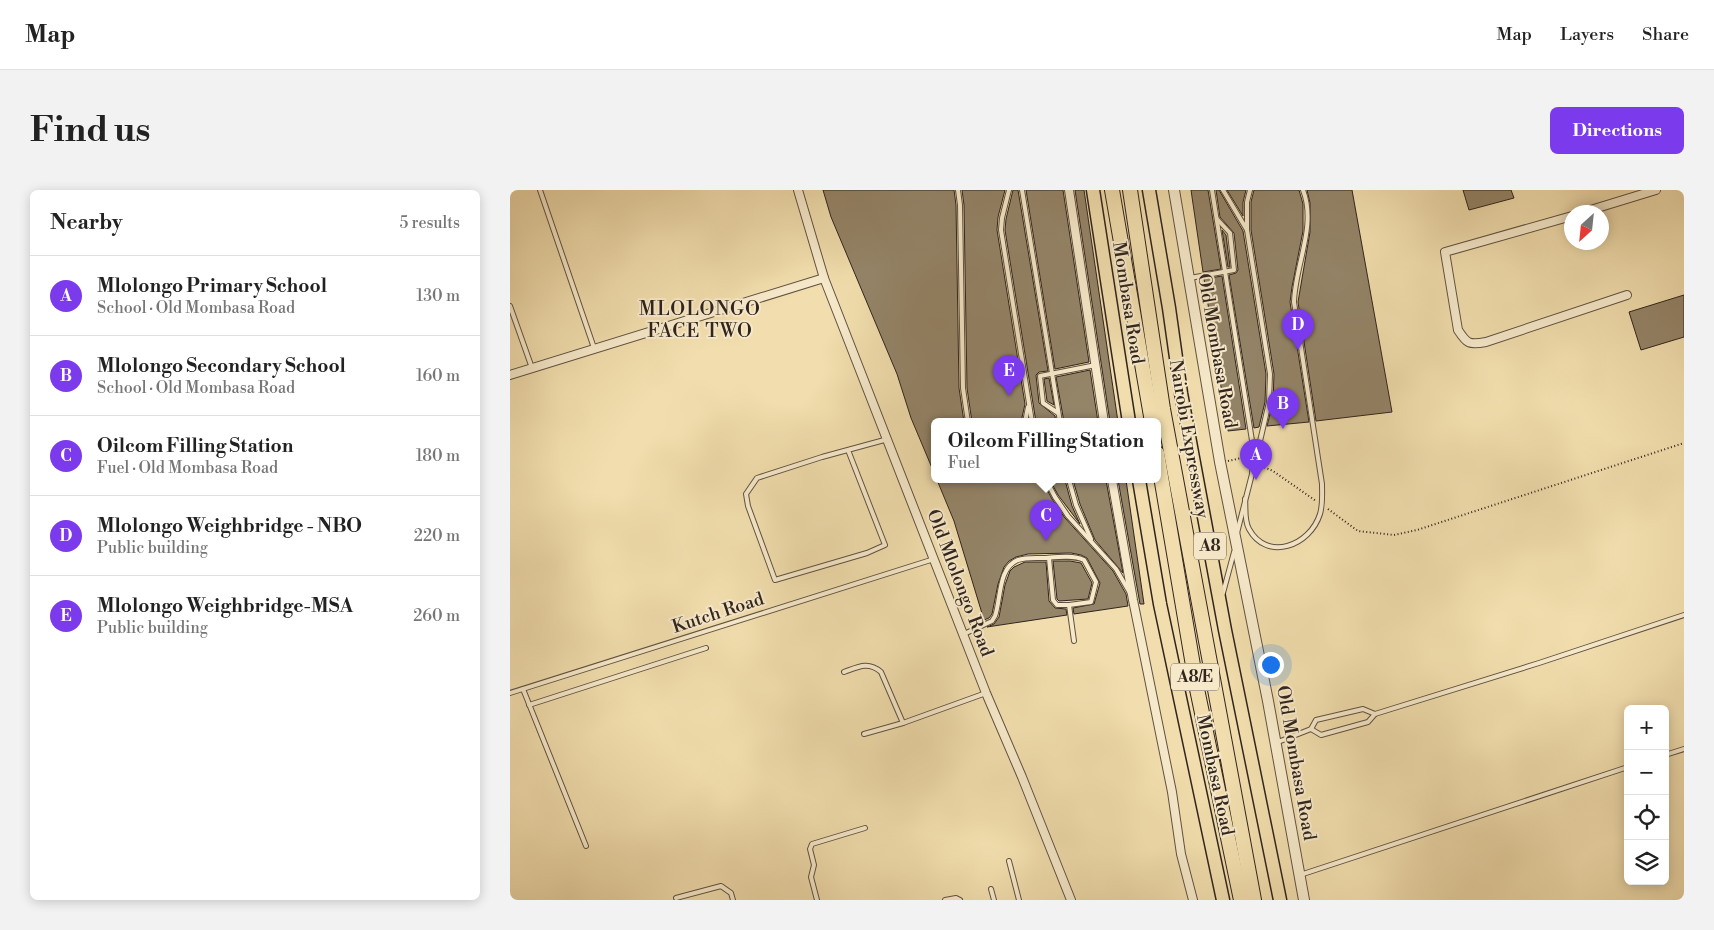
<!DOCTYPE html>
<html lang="en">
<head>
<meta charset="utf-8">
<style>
  :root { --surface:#fff; --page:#f2f2f2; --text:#222; --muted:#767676; --line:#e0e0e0; --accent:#7c3aed }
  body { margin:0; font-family:"Libre Bodoni",serif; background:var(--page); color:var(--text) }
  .controls { position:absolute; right:15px; bottom:15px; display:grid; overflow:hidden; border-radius:8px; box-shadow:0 2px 12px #0003 }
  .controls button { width:45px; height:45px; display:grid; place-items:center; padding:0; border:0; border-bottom:1px solid var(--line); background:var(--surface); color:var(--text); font:25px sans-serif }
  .compass { position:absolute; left:1054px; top:15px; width:45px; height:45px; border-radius:50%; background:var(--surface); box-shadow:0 2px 12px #0003; rotate:207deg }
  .you { position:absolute; left:760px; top:474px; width:18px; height:18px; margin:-12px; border:4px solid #fff; border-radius:50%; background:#1a73e8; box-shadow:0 0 0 8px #1a73e833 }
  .badge { display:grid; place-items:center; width:32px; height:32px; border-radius:50%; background:var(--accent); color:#fff; font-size:16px; font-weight:700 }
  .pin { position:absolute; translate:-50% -41px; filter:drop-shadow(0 1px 2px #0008) }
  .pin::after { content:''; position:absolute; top:26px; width:18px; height:15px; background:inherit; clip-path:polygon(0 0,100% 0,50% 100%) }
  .popup { position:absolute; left:421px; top:228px; width:230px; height:65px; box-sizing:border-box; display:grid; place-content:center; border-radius:8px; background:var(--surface); filter:drop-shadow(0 1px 4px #0005); font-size:16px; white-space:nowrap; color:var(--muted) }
  .popup b { font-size:19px; color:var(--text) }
  .popup::after { content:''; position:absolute; left:50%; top:100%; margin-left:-10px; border:10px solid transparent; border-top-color:var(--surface) }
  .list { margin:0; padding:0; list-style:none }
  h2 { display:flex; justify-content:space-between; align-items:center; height:65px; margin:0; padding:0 20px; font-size:21px }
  h2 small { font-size:16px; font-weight:400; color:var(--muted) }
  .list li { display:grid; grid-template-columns:32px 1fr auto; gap:15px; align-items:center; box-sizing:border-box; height:80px; padding:0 20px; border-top:1px solid var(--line) }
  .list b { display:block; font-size:19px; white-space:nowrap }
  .list p { margin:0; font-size:16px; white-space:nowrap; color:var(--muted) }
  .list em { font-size:16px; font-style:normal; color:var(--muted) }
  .icon { flex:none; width:28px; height:28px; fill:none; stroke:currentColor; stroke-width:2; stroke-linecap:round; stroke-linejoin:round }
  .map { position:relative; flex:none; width:1174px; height:710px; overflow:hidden; border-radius:8px }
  header { display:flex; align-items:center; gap:30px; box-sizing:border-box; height:70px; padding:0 25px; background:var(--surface); border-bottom:1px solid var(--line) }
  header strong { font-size:24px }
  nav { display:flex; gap:28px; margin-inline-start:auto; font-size:18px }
  .intro { display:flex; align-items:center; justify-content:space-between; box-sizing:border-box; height:120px; padding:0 30px }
  h1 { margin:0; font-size:35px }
  .button { padding:12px 22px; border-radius:8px; background:var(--accent); color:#fff; font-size:18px; font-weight:700 }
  main { display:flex; gap:30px; padding:0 30px }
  aside { flex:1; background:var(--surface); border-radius:8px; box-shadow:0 2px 12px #0003 }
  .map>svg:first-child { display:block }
</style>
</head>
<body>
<header>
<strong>Map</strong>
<nav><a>Map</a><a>Layers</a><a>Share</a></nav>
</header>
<div class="intro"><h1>Find us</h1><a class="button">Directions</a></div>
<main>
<aside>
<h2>Nearby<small>5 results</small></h2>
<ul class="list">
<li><span class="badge">A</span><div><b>Mlolongo Primary School</b><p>School · Old Mombasa Road</p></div><em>130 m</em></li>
<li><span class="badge">B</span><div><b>Mlolongo Secondary School</b><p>School · Old Mombasa Road</p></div><em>160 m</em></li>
<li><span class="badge">C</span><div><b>Oilcom Filling Station</b><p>Fuel · Old Mombasa Road</p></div><em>180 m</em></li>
<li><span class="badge">D</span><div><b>Mlolongo Weighbridge - NBO</b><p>Public building</p></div><em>220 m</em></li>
<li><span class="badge">E</span><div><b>Mlolongo Weighbridge-MSA</b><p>Public building</p></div><em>260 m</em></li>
</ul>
</aside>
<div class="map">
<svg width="1174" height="710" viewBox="0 0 1174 710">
  <rect width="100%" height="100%" fill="#f1ddad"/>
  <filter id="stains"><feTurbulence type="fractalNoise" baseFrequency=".004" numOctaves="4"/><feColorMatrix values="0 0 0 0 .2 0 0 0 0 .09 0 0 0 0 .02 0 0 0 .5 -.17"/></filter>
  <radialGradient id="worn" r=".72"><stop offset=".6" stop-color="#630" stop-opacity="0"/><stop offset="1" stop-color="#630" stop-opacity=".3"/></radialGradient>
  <!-- building -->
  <g fill="#948468" stroke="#30241e">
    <path d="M313,0H444L446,15L449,198L454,232H425V285L401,228L387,184L321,27Z"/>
    <path d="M452,0H495L488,27L487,40L515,214L511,232H462L457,198L454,15Z"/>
    <path d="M503,0H508L538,181L529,182L526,185L529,213L545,226L546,232H526L495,40L496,29Z"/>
    <path d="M516,0H553L579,172L545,179Z"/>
    <path d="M565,0H574L608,232H600Z"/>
    <path d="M681,0H698L711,79L693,82Z"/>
    <path d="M706,0H709L733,41L756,184L755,212L749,237L744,238L719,85L726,83L728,80L724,43L710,27Z"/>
    <path d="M717,0H736L733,12V26Z"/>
    <path d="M744,0H789L793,14V41L782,97L780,112L799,232L757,236L763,212L764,184L741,40V12Z"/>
    <path d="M797,0H842L882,222L806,231L788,112L800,42V13Z"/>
    <path d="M953,0H1001L1004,8L959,20Z"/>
    <path d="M712,40L716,45L720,77H718Z"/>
    <path d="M712,86L736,239L718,241L694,89Z"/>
    <path d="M1174,105V147L1131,160L1119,122Z"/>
    <path d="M580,180L588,232H554L546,187Z"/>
    <path d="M539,188L544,215L537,211L534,189Z"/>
    <path d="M427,290H532L542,309L555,328L603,381L616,404L618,416L564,424L563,418L584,414L590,393L577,368L571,365L561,363L518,364L506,367L499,371L494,377L488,394L482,424L479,428L474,430L444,331Z"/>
    <path d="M540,290H555L562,316L570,334L548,305Z"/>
    <path d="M563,290H596L613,383L585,350L570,314Z"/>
    <path d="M608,290H616L634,414H630Z"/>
    <path d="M543,371H560L571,373L582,393L578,409L549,411L547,409Z"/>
    <path d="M515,372H536L539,411L545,418L556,419L557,425L477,437L484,434L489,427L495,395L500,381L504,377Z"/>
  </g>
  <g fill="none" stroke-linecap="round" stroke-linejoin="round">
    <defs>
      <g id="service">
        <path d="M30,0L84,158"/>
        <path d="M448,0L450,15L453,198L458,232"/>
        <path d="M499,0L492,28L491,40L522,232"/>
        <path d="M512,0L550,232"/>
        <path d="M702,0L744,263L742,284L727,343"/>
        <path d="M713,0L737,40L760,184L759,212L745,273"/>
        <path d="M737,40V12L740,0"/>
        <path d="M680,88L724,80L720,43L707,29"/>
        <path d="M0,116L22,178"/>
        <path d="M548,223L533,213L530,186L586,175"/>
        <path d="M515,232L518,217"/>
        <path d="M338,260L375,355L357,363L265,390L238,316L236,304L247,288L312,267L378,249"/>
        <path d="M536,290L545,307L558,326L606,379L620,403"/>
        <path d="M559,290L566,315L581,349"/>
        <path d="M735,309C736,319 734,330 739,339C757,372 800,356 810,324C813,314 812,304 812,294L784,112C785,75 807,36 793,0"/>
        <path d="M539,368L543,410L547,415H559"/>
        <path d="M713,403L724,362"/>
        <path d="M454,444L482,431L485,426C491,410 488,377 508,370C516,367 527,368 535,368C547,367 564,365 574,370L586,392L581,412L559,415L564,451"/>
        <path d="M334,482C348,477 358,471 371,482L393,533"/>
        <path d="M13,499L76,656"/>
        <path d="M0,503L424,369"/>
        <path d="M19,515L196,458"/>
        <path d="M801,539L811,545L858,532L865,524L1029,473L1174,425"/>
        <path d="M354,544L393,533L476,503"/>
        <path d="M768,552L801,539L806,530L853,519L865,524"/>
        <path d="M1155,565L1174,559"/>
        <path d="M499,671L509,710"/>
        <path d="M790,685L1118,577"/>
        <path d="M481,699L484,710"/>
        <path d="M166,708L211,696L221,703L223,710"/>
        <path d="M307,710L301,687L304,675L300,659L302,654L355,638"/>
        <path d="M435,710L446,708L450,710"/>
      </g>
      <g id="minor">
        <path d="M288,0L314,88L476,503L512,587L561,710"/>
        <path d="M559,0L594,232"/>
        <path d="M1074,22L1146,0"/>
        <path d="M1062,26L935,62L948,140C957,154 959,155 976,152L1117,105"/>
        <path d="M0,185L314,88"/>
        <path d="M602,290L623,410L662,602L671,664L683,710"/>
      </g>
      <path id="tertiary" d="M664,0L710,272L758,511L794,710"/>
      <g id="trunk">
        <path d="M583,0L619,232"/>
        <path d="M639,0L659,118L671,203L715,440L770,710"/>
        <path d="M629,290L650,414L713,710"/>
      </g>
      <g id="motorway">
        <path d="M602,0L642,232"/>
        <path d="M620,0L653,219L744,710"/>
        <path d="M647,263L687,499L731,710"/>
      </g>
    </defs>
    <!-- service casing -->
    <use href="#service" stroke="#605242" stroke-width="6"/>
    <!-- minor casing -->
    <use href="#minor" stroke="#605242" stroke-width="10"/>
    <!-- tertiary casing -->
    <use href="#tertiary" stroke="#605242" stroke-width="12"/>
    <!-- trunk casing -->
    <use href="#trunk" stroke="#30241e" stroke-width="15"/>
    <!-- motorway casing -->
    <use href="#motorway" stroke="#30241e" stroke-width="16"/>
    <!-- path -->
    <g stroke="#30241e" stroke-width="2" stroke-dasharray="1 2.5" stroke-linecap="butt">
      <path d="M718,271L731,268L738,270"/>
      <path d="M751,276L763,281L806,311"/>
      <path d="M818,319L848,341L884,345L907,340L1174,253"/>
    </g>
    <!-- service -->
    <use href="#service" stroke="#f6e9ca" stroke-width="4"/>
    <!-- minor -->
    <use href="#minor" stroke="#f6e9ca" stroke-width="8"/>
    <!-- tertiary -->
    <use href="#tertiary" stroke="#f6e9ca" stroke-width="10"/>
    <!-- trunk -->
    <use href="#trunk" stroke="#f1ddad" stroke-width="12"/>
    <!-- motorway -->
    <use href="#motorway" stroke="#f1ddad" stroke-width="14"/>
  </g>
  <g text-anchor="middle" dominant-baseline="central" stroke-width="4" stroke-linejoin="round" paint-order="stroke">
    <!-- shield labels -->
    <g fill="#f6e9ca" stroke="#6b5f52" stroke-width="1">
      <rect x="684" y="342.5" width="32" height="27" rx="4"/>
      <rect x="661" y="473.5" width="48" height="27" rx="4"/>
    </g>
    <g font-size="16" font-weight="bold" fill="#30241e">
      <text x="700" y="356">A8</text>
      <text x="685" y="487">A8/E</text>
    </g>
    <!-- street labels -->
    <g font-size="18" fill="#30241e" stroke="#f6e9ca">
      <text transform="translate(618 113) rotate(81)">Mombasa Road</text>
      <text transform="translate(707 161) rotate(80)">Old Mombasa Road</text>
      <text transform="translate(679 249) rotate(80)">Nairobi Expressway</text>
      <text transform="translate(450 393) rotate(69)">Old Mlolongo Road</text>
      <text transform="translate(208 423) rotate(-18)">Kutch Road</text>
      <text transform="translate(786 573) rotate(80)">Old Mombasa Road</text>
      <text transform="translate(705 585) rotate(78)">Mombasa Road</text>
    </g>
    <!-- neighbourhood labels -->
    <g font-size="19" letter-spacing="1" fill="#30241e" stroke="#f6e9ca">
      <text x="190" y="119">MLOLONGO<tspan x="190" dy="22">FACE TWO</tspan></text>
    </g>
  </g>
  <rect width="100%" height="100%" filter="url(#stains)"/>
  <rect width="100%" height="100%" fill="url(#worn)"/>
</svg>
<div class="controls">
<button>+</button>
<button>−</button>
<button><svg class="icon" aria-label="locate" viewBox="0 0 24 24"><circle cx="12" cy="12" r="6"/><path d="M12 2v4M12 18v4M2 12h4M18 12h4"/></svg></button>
<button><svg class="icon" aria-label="layers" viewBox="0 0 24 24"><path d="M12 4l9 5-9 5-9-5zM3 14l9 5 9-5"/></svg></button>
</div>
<svg class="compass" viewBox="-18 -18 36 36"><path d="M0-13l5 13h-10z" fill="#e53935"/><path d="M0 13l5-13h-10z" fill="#767676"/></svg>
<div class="you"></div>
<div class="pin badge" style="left:746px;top:290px">A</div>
<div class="pin badge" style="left:773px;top:239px">B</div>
<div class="pin badge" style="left:536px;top:351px">C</div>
<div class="popup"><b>Oilcom Filling Station</b>Fuel</div>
<div class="pin badge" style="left:788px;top:160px">D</div>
<div class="pin badge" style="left:499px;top:206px">E</div>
</div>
</main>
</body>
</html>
